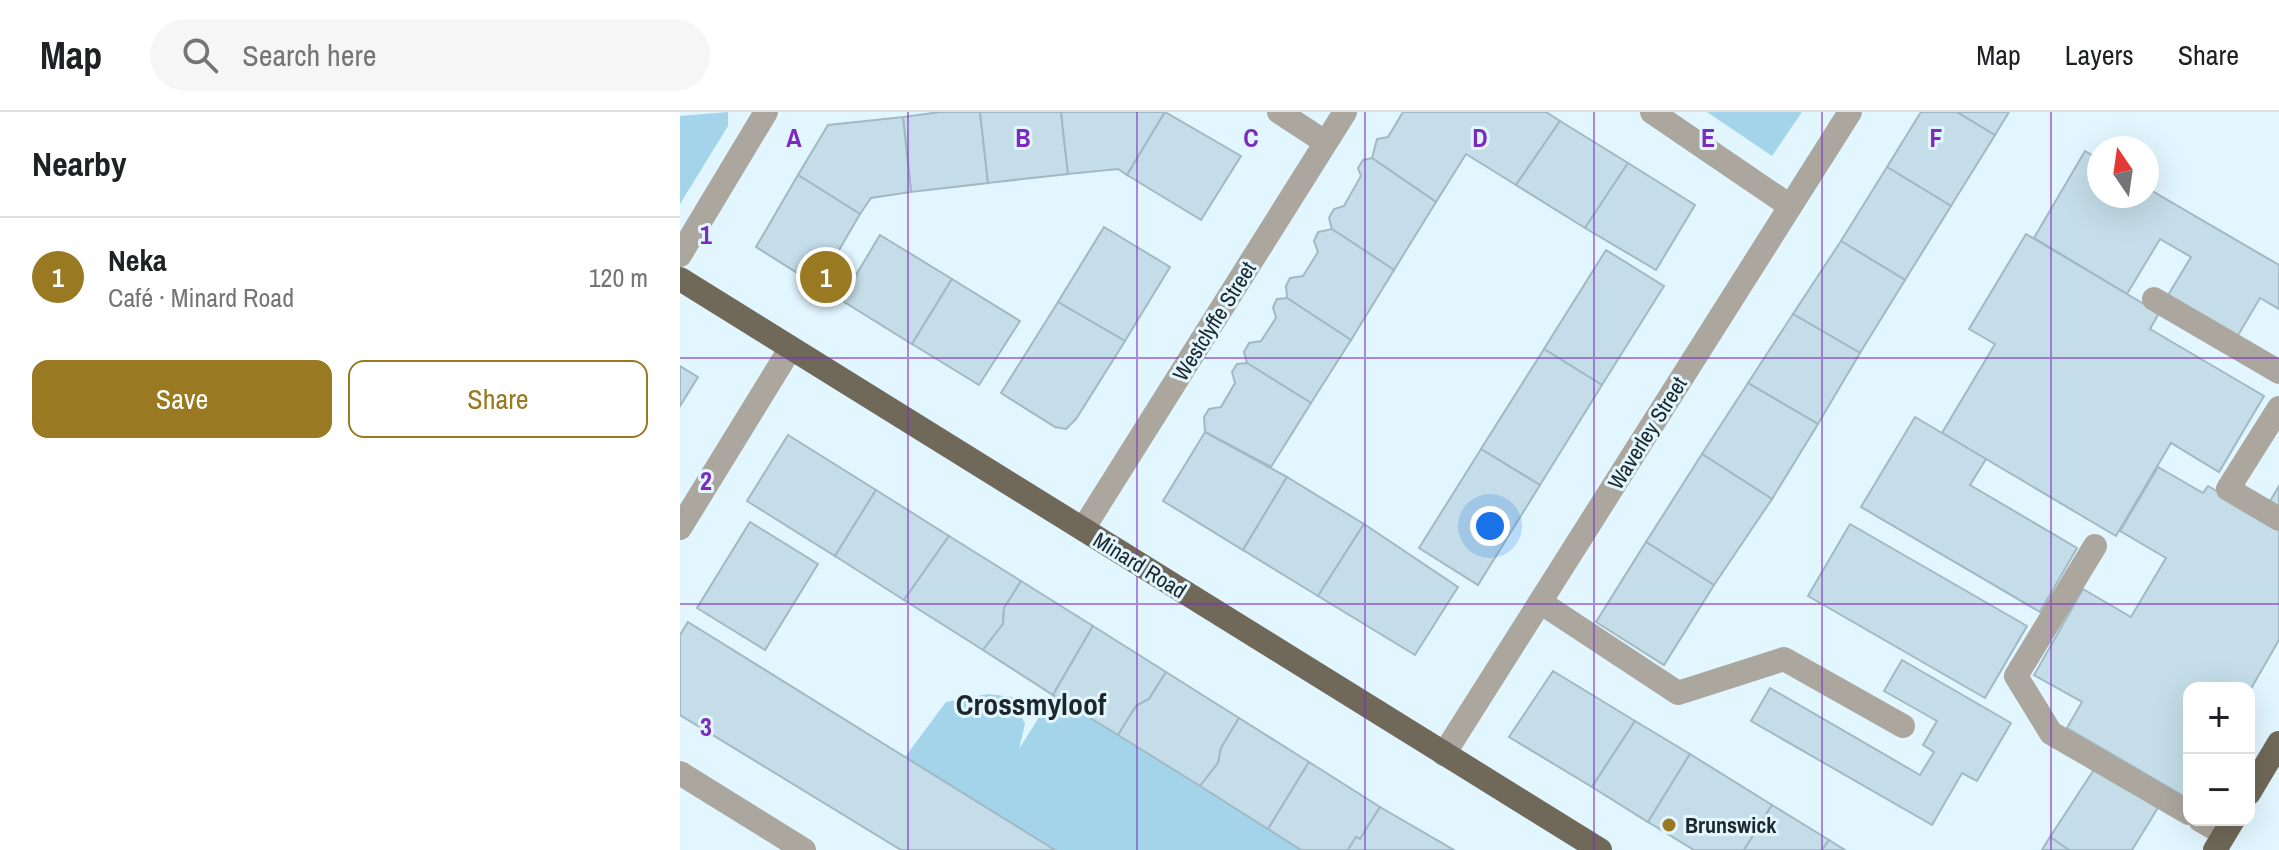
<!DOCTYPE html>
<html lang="en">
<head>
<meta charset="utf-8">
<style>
  :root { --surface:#fff; --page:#f6f6f6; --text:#202124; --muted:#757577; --line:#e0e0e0; --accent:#997922 }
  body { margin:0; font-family:"Archivo Narrow",sans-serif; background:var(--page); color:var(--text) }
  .controls { position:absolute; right:24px; bottom:24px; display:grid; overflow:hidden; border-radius:16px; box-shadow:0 8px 32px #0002 }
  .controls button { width:72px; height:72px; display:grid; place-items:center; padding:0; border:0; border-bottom:2px solid var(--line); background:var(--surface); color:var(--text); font:40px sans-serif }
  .compass { position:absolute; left:1407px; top:24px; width:72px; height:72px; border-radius:50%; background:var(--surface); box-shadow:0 8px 32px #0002; rotate:347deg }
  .you { position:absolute; left:810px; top:414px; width:28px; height:28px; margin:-20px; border:6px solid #fff; border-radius:50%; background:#1a73e8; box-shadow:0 0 0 12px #1a73e833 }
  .badge { display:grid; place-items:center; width:52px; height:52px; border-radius:50%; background:var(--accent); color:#fff; font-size:26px; font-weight:700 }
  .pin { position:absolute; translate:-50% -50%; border:4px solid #fff; box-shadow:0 2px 8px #0006 }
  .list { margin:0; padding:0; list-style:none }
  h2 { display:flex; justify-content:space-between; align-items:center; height:104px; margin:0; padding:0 32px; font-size:34px }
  h2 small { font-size:26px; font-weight:400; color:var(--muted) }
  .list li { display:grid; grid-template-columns:52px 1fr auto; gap:24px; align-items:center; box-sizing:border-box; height:120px; padding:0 32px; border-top:2px solid var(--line) }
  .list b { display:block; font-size:30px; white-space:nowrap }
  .list p { margin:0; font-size:26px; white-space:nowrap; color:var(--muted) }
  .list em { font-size:26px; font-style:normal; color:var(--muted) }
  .actions { display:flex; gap:16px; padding:24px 32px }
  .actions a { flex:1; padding:18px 0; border:2px solid var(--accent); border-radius:16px; text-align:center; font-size:28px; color:var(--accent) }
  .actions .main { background:var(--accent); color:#fff }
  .icon { flex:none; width:44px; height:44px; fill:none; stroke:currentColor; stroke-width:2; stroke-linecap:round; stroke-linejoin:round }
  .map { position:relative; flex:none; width:1599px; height:738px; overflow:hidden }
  header { display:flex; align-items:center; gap:48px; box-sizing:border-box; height:112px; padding:0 40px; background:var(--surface); border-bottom:2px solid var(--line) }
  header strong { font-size:38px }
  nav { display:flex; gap:44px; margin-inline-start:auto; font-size:28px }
  .search { width:560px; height:72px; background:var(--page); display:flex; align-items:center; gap:20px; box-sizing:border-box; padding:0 28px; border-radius:44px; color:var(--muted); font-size:30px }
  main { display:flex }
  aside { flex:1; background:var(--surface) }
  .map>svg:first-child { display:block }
</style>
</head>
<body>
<header>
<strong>Map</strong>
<div class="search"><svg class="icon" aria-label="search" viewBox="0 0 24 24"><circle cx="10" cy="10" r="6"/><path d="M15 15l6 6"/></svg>Search here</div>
<nav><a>Map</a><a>Layers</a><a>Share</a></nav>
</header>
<main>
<aside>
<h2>Nearby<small></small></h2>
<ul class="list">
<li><span class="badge">1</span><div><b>Neka</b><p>Café · Minard Road</p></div><em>120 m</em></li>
</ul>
<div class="actions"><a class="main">Save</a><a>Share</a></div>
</aside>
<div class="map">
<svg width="1599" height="738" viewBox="0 0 1599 738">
  <rect width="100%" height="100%" fill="#e2f6ff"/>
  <!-- green -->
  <g fill="#a3d4e9">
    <path d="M48,0V14L0,92V4Z"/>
    <path d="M1027,0H1122L1092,44Z"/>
    <path d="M308,582L332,585L345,612L339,637L373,583L621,738H375L225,645L266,590Z"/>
  </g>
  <!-- building -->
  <g fill="#c4dde8" stroke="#a1b9c4" stroke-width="2">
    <path d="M260,0H300L308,71L231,80L223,5Z"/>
    <path d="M300,0H381L388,62L308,71Z"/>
    <path d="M381,0H485L447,63L438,57L388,62Z"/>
    <path d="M485,0L561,44L521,108L447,63Z"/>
    <path d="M723,0H866L880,9L836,73L786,42L756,90L692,46L697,27L708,25Z"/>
    <path d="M1241,0H1277L1315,23L1271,94L1207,55Z"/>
    <path d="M1277,0H1329L1315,23Z"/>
    <path d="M223,5L231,80L191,86L180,102L118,63L148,13Z"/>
    <path d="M880,9L948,51L905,116L836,73Z"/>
    <path d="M1405,39L1419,47V84H1467V76L1599,153V197L1580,186L1557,225L1487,185L1511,145L1480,127L1447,182L1354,126Z"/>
    <path d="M692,46L756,90L714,158L652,117L649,106L654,97L664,94L681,64L678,56L683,48Z"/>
    <path d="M948,51L1015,93L976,158L905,116Z"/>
    <path d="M1207,55L1271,94L1225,168L1161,129Z"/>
    <path d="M118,63L180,102L138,174L76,135Z"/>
    <path d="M424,115L490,155L445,229L378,190Z"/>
    <path d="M652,117L714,158L671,228L607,186L606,174L610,166L623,164L638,140L634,129L638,120Z"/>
    <path d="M1346,122L1479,201L1470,217L1584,284L1539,360L1491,331L1436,424L1262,321L1315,232L1289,217Z"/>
    <path d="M200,123L272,167L232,232L161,188Z"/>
    <path d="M1161,129L1225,168L1180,241L1113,202Z"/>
    <path d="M926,138L984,174L922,273L864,237Z"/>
    <path d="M272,167L340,209L299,273L232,232Z"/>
    <path d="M607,186L671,228L631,291L567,251L564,240L569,231L581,229L596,206L593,195L597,187Z"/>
    <path d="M378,190L445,229L396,307L386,317L375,315L321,281Z"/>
    <path d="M1113,202L1180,241L1138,312L1068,271Z"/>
    <path d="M864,237L922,273L860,373L801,337Z"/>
    <path d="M567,251L631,291L591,355L525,320L524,305L529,297L541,295L555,271L552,260L557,252Z"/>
    <path d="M0,254L18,265L0,294Z"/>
    <path d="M1068,271L1138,312L1092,387L1022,342Z"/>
    <path d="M1235,305L1306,347L1290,373L1397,436L1360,500L1181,395Z"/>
    <path d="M525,320L607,365L563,438L483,389Z"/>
    <path d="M108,323L196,378L155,444L67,389Z"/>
    <path d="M801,337L860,373L798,473L739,436Z"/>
    <path d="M1022,342L1092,387L1034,473L966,430Z"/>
    <path d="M1478,355L1523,381L1528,374L1599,415V528L1569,580V576H1509L1507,686L1387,616L1402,590L1354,563L1403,477L1451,505L1486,446L1440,419Z"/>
    <path d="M607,365L684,412L638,484L563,438Z"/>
    <path d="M1599,374V397L1589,391Z"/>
    <path d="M196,378L269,424L224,488L155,444Z"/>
    <path d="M70,410L138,452L85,538L17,496Z"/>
    <path d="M684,412L778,475L735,543L638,484Z"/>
    <path d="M1170,412L1347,514L1305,586L1128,484Z"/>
    <path d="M269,424L341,469L324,496L323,512L303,538L224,488Z"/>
    <path d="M966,430L1034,473L984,553L916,510Z"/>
    <path d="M341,469L413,514L373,583L303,538L323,512L324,496Z"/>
    <path d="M8,510L225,645L375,738H221L0,603V523Z"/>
    <path d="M413,514L486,560L469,587L456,594L438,623L373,583Z"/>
    <path d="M1222,548L1331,611L1297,669L1282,661L1252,713L1071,609L1090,576L1240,663L1254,640L1243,633L1257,609L1204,579Z"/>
    <path d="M873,559L955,609L912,675L829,625Z"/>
    <path d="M486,560L559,606L541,636L538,651L520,674L438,623L456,594L469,587Z"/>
    <path d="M559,606L629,650L588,717L520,674L538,651L541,636Z"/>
    <path d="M955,609L1010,642L968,710L912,675Z"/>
    <path d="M1010,642L1092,693L1064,738H1014L968,710Z"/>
    <path d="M629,650L700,695L680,727L676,725L668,738H621L588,717Z"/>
    <path d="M1415,656L1479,694L1452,738H1389L1370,725Z"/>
    <path d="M1092,693L1149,728L1142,738H1064Z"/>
    <path d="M700,695L774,738H668L676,725L680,727Z"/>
    <path d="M1370,725L1389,738H1362Z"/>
    <path d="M1149,728L1165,738H1142Z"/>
  </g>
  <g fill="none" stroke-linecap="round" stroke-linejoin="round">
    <!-- minor -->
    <g stroke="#aba79e" stroke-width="24">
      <path d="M599,0L645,30"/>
      <path d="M972,0L1110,94"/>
      <path d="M0,143L86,0"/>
      <path d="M1474,187L1599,260"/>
      <path d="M1599,296L1548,377L1599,407"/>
      <path d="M0,416L110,237"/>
      <path d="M403,417L665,0"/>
      <path d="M1415,434L1336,564L1371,621L1509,701"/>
      <path d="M860,490L998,581L1104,547L1223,614"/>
      <path d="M764,642L1170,0"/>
      <path d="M0,661L124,738"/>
      <path d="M1520,708L1544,722"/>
    </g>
    <!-- major -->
    <g stroke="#706959" stroke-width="24">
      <path d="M0,167L920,738"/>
      <path d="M1569,681L1599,631"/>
      <path d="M1535,738L1553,708"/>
    </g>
  </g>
  <!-- grid -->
  <path fill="none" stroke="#7b2cbf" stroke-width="2" stroke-opacity="0.55" d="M228,0V738M457,0V738M685,0V738M914,0V738M1142,0V738M1371,0V738M0,246H1599M0,492H1599"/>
  <!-- markers -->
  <circle fill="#997922" stroke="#e2f6ff" stroke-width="3" cx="989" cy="713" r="8"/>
  <g text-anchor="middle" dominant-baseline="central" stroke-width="6" stroke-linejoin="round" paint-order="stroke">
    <!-- street labels -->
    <g font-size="22" fill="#1d262a" stroke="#e2f6ff">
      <text transform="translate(534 209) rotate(-58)">Westclyffe Street</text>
      <text transform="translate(967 321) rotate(-58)">Waverley Street</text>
      <text transform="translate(460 453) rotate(32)">Minard Road</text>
    </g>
    <!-- poi labels -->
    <g font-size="22" font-weight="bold" fill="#1d262a" stroke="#e2f6ff" text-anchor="start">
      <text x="1005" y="713">Brunswick</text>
    </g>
    <!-- district labels -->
    <g font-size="30" font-weight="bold" fill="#1d262a" stroke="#e2f6ff">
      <text x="351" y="592">Crossmyloof</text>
    </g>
  </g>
  <g font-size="26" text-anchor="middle" font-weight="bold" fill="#7b2cbf" stroke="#e2f6ff" stroke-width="6" stroke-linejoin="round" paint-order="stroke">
    <text x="114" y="35">A</text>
    <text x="343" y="35">B</text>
    <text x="571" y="35">C</text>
    <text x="800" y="35">D</text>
    <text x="1028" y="35">E</text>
    <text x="1256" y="35">F</text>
    <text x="26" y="132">1</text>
    <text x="26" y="378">2</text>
    <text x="26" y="624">3</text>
  </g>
</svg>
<div class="controls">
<button>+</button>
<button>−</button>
</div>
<svg class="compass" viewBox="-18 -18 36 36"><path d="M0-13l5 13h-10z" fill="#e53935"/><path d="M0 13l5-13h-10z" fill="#757577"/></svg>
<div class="you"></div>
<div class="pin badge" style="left:146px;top:165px">1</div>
</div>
</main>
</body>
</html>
